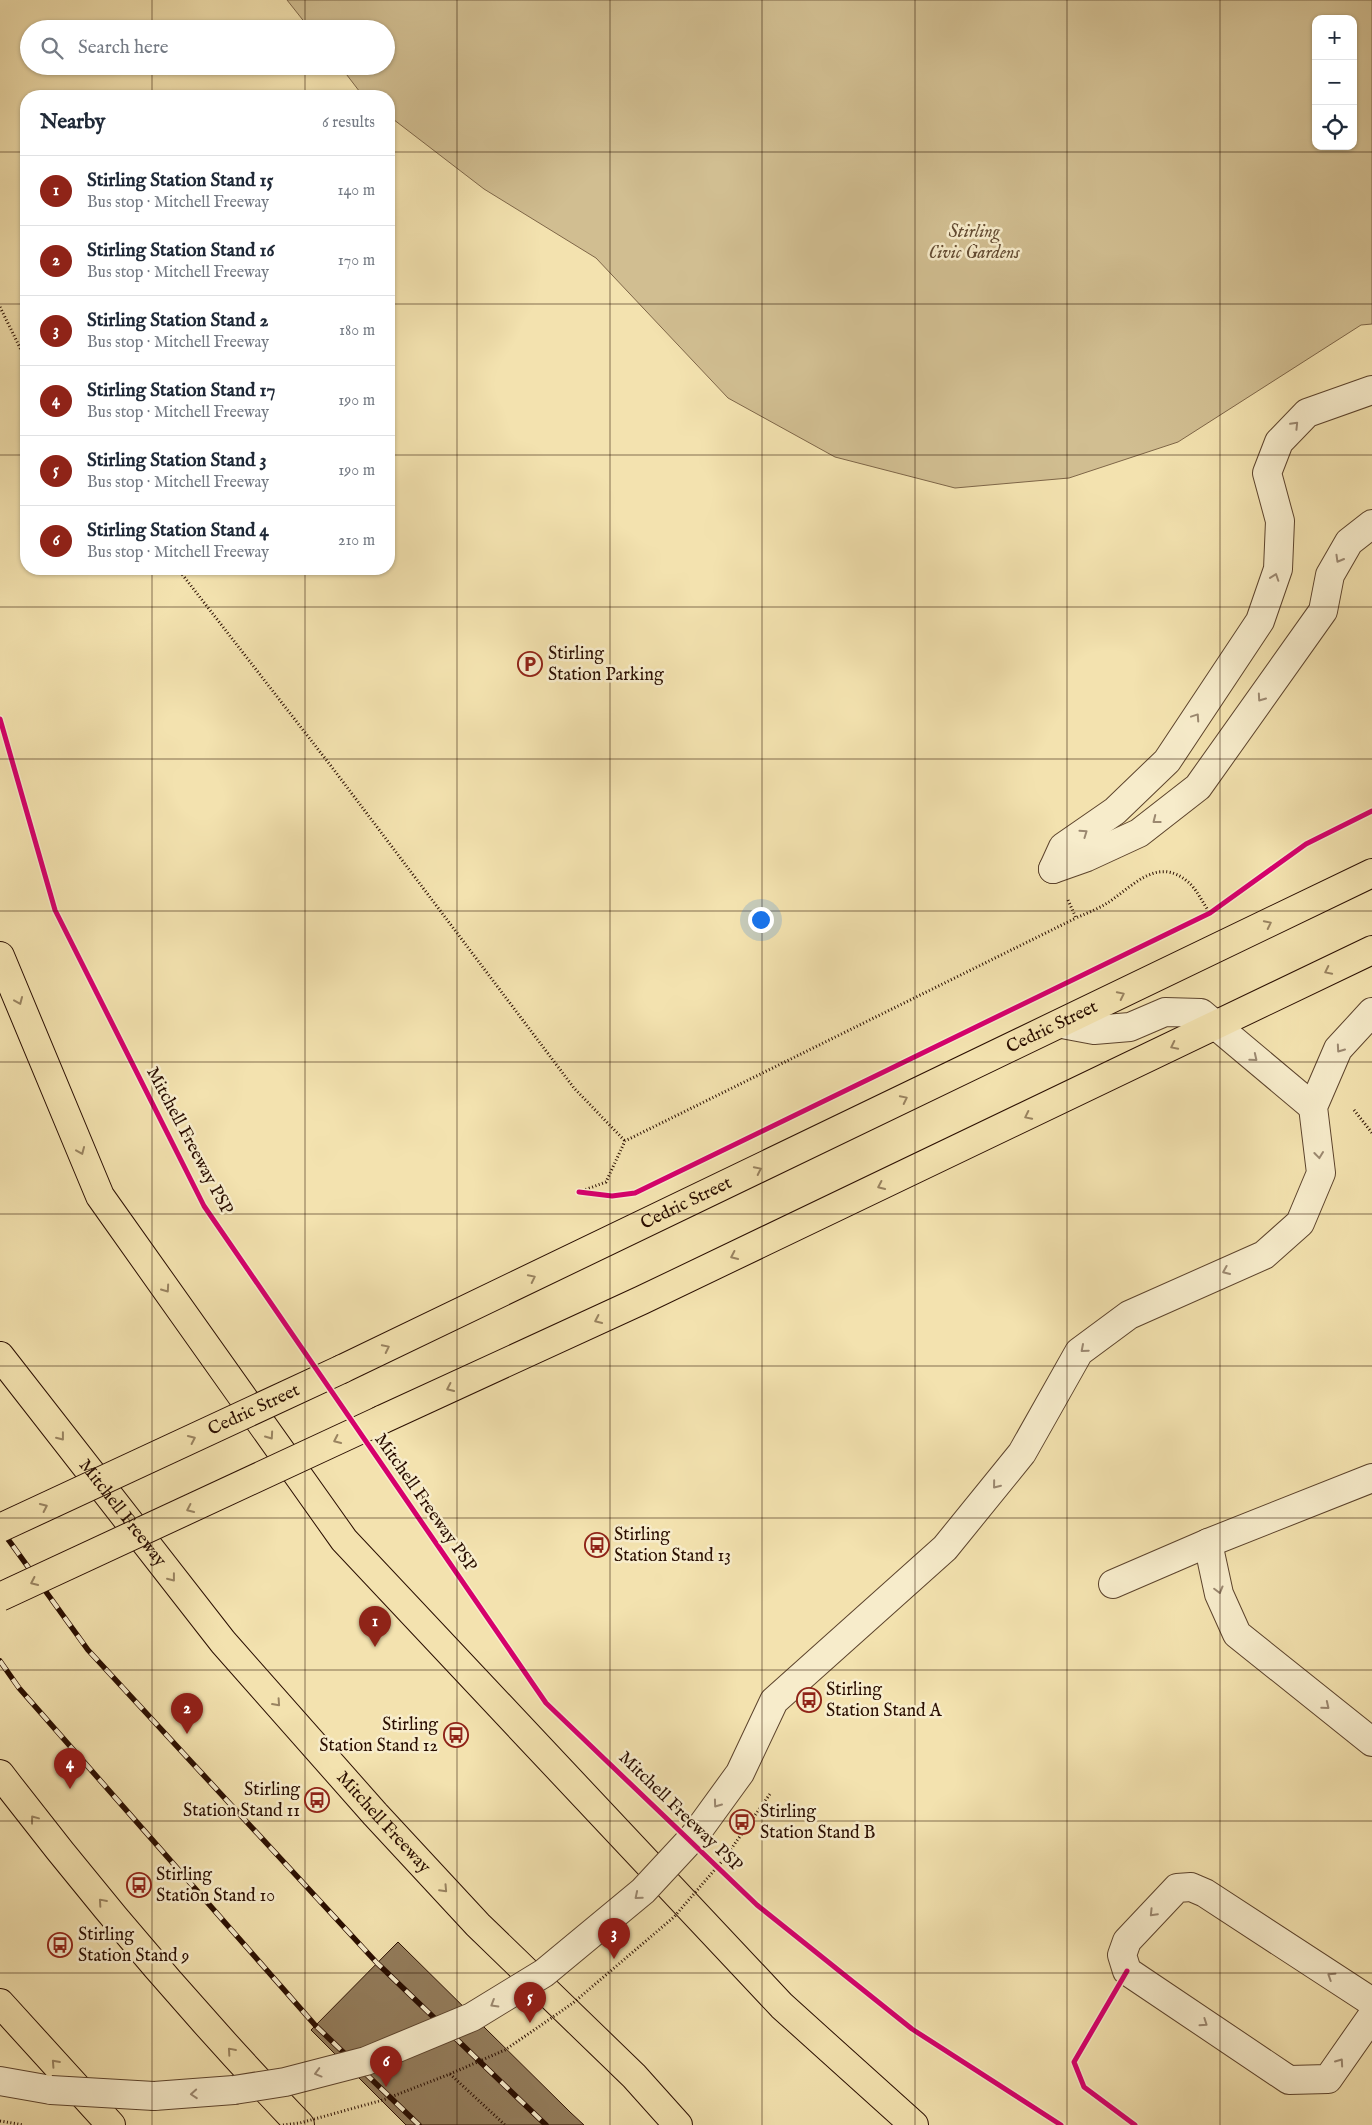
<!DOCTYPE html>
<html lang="en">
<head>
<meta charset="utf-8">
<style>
  :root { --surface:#fff; --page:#f2f2f3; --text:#1f2937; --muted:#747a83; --line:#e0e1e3; --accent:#8f2418 }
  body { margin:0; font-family:"IM FELL English",serif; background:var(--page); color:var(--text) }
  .controls { position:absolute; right:15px; top:15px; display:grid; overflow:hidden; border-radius:10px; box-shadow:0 1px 4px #0004 }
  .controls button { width:45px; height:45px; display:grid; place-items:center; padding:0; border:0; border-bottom:1px solid var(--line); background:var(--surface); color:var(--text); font:25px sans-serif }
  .you { position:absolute; left:760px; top:919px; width:18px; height:18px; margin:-12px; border:4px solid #fff; border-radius:50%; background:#1a73e8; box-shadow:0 0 0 8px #1a73e833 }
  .badge { display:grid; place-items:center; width:32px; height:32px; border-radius:50%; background:var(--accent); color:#fff; font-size:16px; font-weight:700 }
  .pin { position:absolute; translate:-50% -41px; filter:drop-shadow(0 1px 2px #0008) }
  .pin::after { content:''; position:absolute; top:26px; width:18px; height:15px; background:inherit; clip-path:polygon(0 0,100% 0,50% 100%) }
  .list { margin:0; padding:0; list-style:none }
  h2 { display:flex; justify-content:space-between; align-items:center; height:65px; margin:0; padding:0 20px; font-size:21px }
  h2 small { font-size:16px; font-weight:400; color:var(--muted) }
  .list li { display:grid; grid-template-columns:32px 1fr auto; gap:15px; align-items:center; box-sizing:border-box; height:70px; padding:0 20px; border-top:1px solid var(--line) }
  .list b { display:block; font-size:19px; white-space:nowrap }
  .list p { margin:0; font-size:16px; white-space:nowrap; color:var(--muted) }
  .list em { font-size:16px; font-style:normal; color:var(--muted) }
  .icon { flex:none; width:28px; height:28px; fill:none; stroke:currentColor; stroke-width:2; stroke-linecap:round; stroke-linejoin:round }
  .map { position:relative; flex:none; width:1372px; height:2125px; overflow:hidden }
  .search { position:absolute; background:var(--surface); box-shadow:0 1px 4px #0004; left:20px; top:20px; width:375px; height:55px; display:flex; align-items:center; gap:12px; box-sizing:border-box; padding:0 18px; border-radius:28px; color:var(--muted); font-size:19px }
  .panel { position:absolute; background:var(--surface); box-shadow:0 1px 4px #0004; left:20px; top:90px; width:375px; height:485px; border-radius:20px }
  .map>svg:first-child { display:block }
</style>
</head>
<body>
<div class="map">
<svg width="1372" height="2125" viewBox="0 0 1372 2125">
  <rect width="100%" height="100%" fill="#f3e2af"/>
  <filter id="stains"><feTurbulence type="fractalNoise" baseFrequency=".004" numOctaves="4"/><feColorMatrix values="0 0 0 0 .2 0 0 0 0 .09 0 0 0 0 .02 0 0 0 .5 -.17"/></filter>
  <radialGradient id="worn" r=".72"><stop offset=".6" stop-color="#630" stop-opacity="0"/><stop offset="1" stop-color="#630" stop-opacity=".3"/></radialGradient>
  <!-- green -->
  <path fill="#d1be91" stroke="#7e6648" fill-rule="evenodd" d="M287,0H1372V324L1361,325L1178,442L1069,478L955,488L835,457L728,398L596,258L484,189L389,116V96H363L340,66H386V29H310ZM1316,19H1353V146H1316Z"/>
  <!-- building -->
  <path fill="#937c5b" stroke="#2a0e00" d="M398,1942L570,2112L584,2125H406L311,2030Z"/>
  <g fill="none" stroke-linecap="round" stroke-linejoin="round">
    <defs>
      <g id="minor">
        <path d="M1053,869L1063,847L1115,811L1167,761L1260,621L1278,569L1280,521L1267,473L1279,442L1307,413L1372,390"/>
        <path d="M1053,869L1087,857L1139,833L1198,787L1323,611L1330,575L1349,542L1372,524"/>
        <path d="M1062,1024L1094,1030L1130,1027L1165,1012L1201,1013L1313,1107"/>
        <path d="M1208,1543L1219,1594L1237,1634L1372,1742"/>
        <path d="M1113,1584L1208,1543L1372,1478"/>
        <path d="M695,1835L740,1773L774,1701L945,1548L1022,1453L1079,1352L1129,1315L1264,1255L1300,1223L1321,1173L1313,1107L1338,1049L1372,1012"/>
        <path d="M1372,2002L1205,1893L1191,1887L1177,1888L1127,1941L1122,1955L1127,1971L1289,2080L1328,2079L1372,2016"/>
        <path d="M0,2081L51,2090"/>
        <path d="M154,2096L234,2090"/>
      </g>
      <g id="major">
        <path id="s1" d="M342,1369L1372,873"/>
        <path d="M381,1420L642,1300L1372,950"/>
      </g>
      <g id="highway">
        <path d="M0,956L100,1196L344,1540L782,2006L914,2125"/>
        <path id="s2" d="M0,1356L223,1642L375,1814L478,1925L634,2076L678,2125"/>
        <path d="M0,1774C93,1896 194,2014 300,2125"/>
        <path d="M0,2003L111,2125"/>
      </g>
    </defs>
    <!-- minor casing -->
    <use href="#minor" stroke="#5c432c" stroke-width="30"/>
    <!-- major casing -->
    <use href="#major" stroke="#2a0e00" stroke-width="30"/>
    <!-- highway casing -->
    <use href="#highway" stroke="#2a0e00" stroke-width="30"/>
    <!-- path -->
    <g stroke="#2a0e00" stroke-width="3" stroke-dasharray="1 2.5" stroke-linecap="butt">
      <path d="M0,307L26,360"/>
      <path d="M178,569L331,766L574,1088L625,1141"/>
      <path d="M1068,900L1076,918C1085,914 1095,910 1104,905C1130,890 1156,854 1188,882C1197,889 1203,904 1210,913"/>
      <path d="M1354,1110L1372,1133"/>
      <path d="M579,1192L606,1182L625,1141L1076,918"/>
      <path d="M450,2074L505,2125"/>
      <path d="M0,2121L24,2125"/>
    </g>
    <!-- minor -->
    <use href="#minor" stroke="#f7eccb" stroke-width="28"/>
    <!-- major -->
    <use href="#major" stroke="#f3e2af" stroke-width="28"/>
    <!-- highway -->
    <use href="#highway" stroke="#f3e2af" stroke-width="28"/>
    <defs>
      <g id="rail">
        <path d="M0,1528L88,1650L377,1963L546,2125"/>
        <path d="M0,1661L19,1688L315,2025L419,2125"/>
      </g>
    </defs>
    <!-- rail casing -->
    <use href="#rail" stroke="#2a0e00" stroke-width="5.5"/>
    <!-- rail -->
    <use href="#rail" stroke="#f7eccb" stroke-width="4" stroke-dasharray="11" stroke-linecap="butt"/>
    <defs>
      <g id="minor-bridge">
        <path d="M51,2090L154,2096"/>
        <path d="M234,2090L285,2082L366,2061L472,2017L544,1973L643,1891L695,1835"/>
      </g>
      <g id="major-bridge">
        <path id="s3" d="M0,1528L342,1369"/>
        <path d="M0,1597L381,1420"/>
      </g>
    </defs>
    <!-- minor-bridge casing -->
    <use href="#minor-bridge" stroke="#5c432c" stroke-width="30" stroke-linecap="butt"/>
    <!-- major-bridge casing -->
    <use href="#major-bridge" stroke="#2a0e00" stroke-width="30" stroke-linecap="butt"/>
    <!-- path-bridge -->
    <path stroke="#2a0e00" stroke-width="3" stroke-dasharray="1 2.5" stroke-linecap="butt" d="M283,2125L300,2123L383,2100L450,2074L505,2050L573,2003L674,1917L724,1859L770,1794"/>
    <!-- minor-bridge -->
    <use href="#minor-bridge" stroke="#f7eccb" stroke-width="28"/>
    <!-- major-bridge -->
    <use href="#major-bridge" stroke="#f3e2af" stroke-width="28"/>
    <defs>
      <g id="cycleway">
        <path d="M0,719L55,910L204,1206L546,1703L757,1905L912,2029L1061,2125"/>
        <path d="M579,1192L612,1196L635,1193L1210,913L1306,844L1372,811"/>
        <path d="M1127,1971L1074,2062L1084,2087L1135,2125"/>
      </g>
    </defs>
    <!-- cycleway casing -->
    <use href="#cycleway" stroke="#f7eccb" stroke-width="8"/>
    <!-- cycleway -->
    <use href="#cycleway" stroke="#d6006c" stroke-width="5"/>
  </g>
  <!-- one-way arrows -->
  <defs><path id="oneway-chevron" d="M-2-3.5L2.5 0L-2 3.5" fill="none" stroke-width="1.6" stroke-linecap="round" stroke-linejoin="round" transform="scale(1.25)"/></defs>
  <g stroke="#9b8870">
    <use href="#oneway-chevron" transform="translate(1295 425) rotate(-46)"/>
    <use href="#oneway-chevron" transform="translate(1339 559) rotate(120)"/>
    <use href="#oneway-chevron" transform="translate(1275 577) rotate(-71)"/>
    <use href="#oneway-chevron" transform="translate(1261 698) rotate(125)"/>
    <use href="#oneway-chevron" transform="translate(1196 717) rotate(-56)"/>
    <use href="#oneway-chevron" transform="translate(1156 820) rotate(142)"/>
    <use href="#oneway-chevron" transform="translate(1084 833) rotate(-35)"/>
    <use href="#oneway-chevron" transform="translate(1340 1049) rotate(125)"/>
    <use href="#oneway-chevron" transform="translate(1254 1058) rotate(39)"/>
    <use href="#oneway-chevron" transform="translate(1319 1155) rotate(83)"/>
    <use href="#oneway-chevron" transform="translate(1226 1271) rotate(157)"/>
    <use href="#oneway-chevron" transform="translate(1084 1349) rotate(139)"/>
    <use href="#oneway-chevron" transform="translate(996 1485) rotate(129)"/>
    <use href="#oneway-chevron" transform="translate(1219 1590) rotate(75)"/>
    <use href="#oneway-chevron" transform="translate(1326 1706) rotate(39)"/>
    <use href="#oneway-chevron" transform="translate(717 1804) rotate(126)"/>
    <use href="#oneway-chevron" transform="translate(638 1896) rotate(140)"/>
    <use href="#oneway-chevron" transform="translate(1153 1913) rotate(134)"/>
    <use href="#oneway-chevron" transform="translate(1331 1976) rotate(-147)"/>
    <use href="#oneway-chevron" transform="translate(494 2004) rotate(149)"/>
    <use href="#oneway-chevron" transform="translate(1204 2023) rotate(34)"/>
    <use href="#oneway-chevron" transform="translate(1340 2062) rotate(-55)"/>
    <use href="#oneway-chevron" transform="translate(318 2073) rotate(165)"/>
    <use href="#oneway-chevron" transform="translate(194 2094) rotate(176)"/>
  </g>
  <g stroke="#998360">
    <use href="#oneway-chevron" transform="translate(1268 924) rotate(-26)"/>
    <use href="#oneway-chevron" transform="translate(1328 971) rotate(154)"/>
    <use href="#oneway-chevron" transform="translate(1121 995) rotate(-26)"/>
    <use href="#oneway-chevron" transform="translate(19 1001) rotate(67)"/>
    <use href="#oneway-chevron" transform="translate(1174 1046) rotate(154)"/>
    <use href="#oneway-chevron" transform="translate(904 1099) rotate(-26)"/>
    <use href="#oneway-chevron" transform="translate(1028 1116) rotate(154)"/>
    <use href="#oneway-chevron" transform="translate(81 1151) rotate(67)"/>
    <use href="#oneway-chevron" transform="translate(758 1170) rotate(-26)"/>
    <use href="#oneway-chevron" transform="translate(881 1186) rotate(155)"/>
    <use href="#oneway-chevron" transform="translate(734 1256) rotate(155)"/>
    <use href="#oneway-chevron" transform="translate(532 1278) rotate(-26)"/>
    <use href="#oneway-chevron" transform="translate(166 1289) rotate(55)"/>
    <use href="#oneway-chevron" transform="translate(598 1320) rotate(155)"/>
    <use href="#oneway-chevron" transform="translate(386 1348) rotate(-26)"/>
    <use href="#oneway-chevron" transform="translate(450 1388) rotate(155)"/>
    <use href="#oneway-chevron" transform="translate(270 1436) rotate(55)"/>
    <use href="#oneway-chevron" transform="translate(61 1437) rotate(52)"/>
    <use href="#oneway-chevron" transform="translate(192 1439) rotate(-25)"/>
    <use href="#oneway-chevron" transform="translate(337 1440) rotate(155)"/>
    <use href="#oneway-chevron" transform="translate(44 1507) rotate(-25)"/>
    <use href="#oneway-chevron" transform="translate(190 1509) rotate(155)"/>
    <use href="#oneway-chevron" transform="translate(172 1578) rotate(52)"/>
    <use href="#oneway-chevron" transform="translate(34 1582) rotate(155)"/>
    <use href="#oneway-chevron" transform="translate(277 1703) rotate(48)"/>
    <use href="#oneway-chevron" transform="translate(34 1819) rotate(-127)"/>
    <use href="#oneway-chevron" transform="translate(444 1889) rotate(47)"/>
    <use href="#oneway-chevron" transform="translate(102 1902) rotate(-131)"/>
    <use href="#oneway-chevron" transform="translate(231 2051) rotate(-131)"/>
    <use href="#oneway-chevron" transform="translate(55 2063) rotate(-132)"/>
  </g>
  <!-- grid -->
  <path fill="none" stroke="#2a0e00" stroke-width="1" stroke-opacity="0.55" d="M152,0V29M305,0V29M457,0V2125M610,0V2125M762,0V2125M915,0V2125M1067,0V2125M1220,0V2125M152,66V96M305,66V96M0,152H26M389,152H1372M0,304H26M389,304H1372M0,455H26M389,455H1372M152,569V2125M305,569V2125M0,607H1372M0,759H1372M0,911H1372M0,1062H1372M0,1214H1372M0,1366H1372M0,1518H1372M0,1670H1372M0,1821H1372M0,1973H1372"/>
  <!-- icons -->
  <defs>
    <symbol id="parking-ring" viewBox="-11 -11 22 22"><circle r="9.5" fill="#f7eccb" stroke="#8f2418" stroke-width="1.5"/><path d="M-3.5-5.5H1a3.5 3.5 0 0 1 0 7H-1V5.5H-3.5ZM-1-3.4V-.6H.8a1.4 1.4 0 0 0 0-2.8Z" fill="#8f2418"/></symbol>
    <symbol id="bus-ring" viewBox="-11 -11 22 22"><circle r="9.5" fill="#f7eccb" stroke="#8f2418" stroke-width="1.5"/><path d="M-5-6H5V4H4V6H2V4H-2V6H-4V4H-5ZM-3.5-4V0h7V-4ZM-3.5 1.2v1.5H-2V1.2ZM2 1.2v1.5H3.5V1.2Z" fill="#8f2418"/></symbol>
  </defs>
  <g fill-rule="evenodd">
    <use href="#parking-ring" x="516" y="650" width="28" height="28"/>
    <use href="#bus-ring" x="583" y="1531" width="28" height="28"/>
    <use href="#bus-ring" x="795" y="1686" width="28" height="28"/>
    <use href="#bus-ring" x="442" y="1721" width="28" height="28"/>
    <use href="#bus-ring" x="303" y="1786" width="28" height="28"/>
    <use href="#bus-ring" x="728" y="1808" width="28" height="28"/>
    <use href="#bus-ring" x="125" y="1871" width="28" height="28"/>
    <use href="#bus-ring" x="46" y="1931" width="28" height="28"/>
  </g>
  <g text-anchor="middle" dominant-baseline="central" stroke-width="5" stroke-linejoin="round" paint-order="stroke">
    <!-- park labels -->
    <g font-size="18" font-style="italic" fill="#644c33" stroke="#f7eccb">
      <text x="974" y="232">Stirling<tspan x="974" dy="21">Civic Gardens</tspan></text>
    </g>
    <!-- poi labels -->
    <g font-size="18" fill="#2a0e00" stroke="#f7eccb" text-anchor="start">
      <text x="548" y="654">Stirling<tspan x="548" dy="21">Station Parking</tspan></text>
      <text x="614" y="1535">Stirling<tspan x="614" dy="21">Station Stand 13</tspan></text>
      <text x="826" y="1690">Stirling<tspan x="826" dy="21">Station Stand A</tspan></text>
      <text x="438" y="1725" text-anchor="end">Stirling<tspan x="438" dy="21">Station Stand 12</tspan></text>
      <text x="300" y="1790" text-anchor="end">Stirling<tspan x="300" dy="21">Station Stand 11</tspan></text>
      <text x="760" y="1812">Stirling<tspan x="760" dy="21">Station Stand B</tspan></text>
      <text x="156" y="1875">Stirling<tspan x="156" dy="21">Station Stand 10</tspan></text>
      <text x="78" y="1935">Stirling<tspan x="78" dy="21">Station Stand 9</tspan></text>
    </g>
    <!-- street labels -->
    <g font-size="18" fill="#2a0e00" stroke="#f7eccb">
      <text stroke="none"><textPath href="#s1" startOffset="788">Cedric Street</textPath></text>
      <text transform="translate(189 1141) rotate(62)">Mitchell Freeway PSP</text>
      <text stroke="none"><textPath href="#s1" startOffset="382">Cedric Street</textPath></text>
      <text stroke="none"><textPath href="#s3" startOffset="280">Cedric Street</textPath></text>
      <text transform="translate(425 1503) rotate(55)">Mitchell Freeway PSP</text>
      <text stroke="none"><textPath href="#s2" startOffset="199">Mitchell Freeway</textPath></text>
      <text transform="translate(680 1812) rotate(44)">Mitchell Freeway PSP</text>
      <text stroke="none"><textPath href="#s2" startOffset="604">Mitchell Freeway</textPath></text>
    </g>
  </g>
  <rect width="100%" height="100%" filter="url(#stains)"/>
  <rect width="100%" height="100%" fill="url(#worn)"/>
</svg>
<div class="controls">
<button>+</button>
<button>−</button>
<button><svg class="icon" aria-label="locate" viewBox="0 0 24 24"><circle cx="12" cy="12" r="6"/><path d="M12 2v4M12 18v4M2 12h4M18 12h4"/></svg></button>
</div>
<div class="you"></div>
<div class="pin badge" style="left:375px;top:1647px">1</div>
<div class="pin badge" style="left:187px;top:1734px">2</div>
<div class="pin badge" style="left:614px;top:1959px">3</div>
<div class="pin badge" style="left:70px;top:1789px">4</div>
<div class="pin badge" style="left:530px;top:2023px">5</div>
<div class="pin badge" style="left:386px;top:2087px">6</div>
<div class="search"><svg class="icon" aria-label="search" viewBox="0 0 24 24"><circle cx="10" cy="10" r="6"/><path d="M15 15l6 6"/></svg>Search here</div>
<section class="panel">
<h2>Nearby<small>6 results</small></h2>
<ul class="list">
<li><span class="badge">1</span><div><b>Stirling Station Stand 15</b><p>Bus stop · Mitchell Freeway</p></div><em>140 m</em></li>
<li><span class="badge">2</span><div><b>Stirling Station Stand 16</b><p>Bus stop · Mitchell Freeway</p></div><em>170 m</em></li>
<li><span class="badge">3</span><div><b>Stirling Station Stand 2</b><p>Bus stop · Mitchell Freeway</p></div><em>180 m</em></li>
<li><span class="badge">4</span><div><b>Stirling Station Stand 17</b><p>Bus stop · Mitchell Freeway</p></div><em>190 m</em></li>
<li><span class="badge">5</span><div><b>Stirling Station Stand 3</b><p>Bus stop · Mitchell Freeway</p></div><em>190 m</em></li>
<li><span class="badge">6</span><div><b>Stirling Station Stand 4</b><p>Bus stop · Mitchell Freeway</p></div><em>210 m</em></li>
</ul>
</section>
</div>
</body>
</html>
